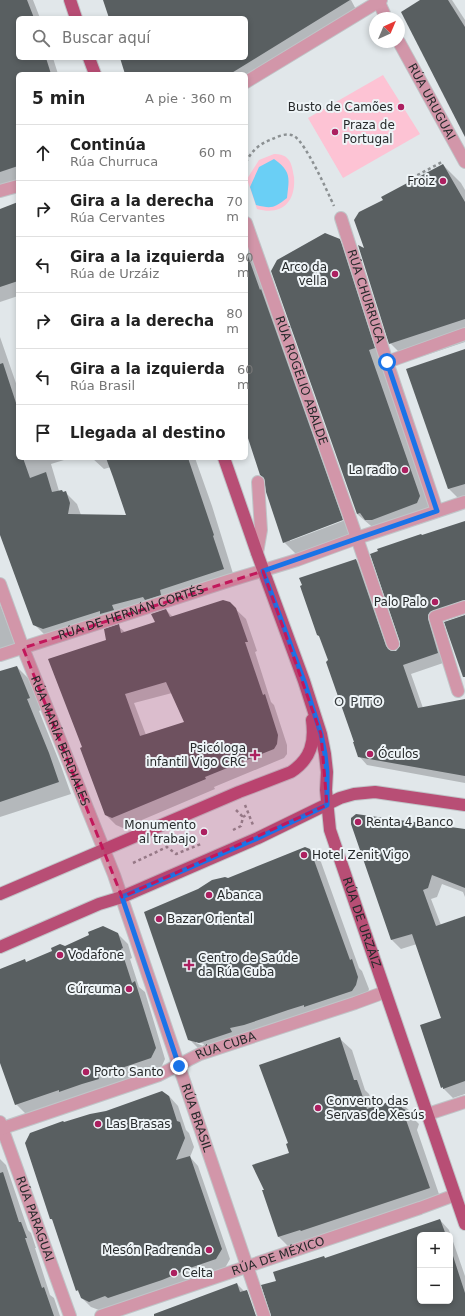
<!DOCTYPE html>
<html lang="es">
<head>
<meta charset="utf-8">
<style>
  :root { --surface:#fff; --page:#f2f2f2; --text:#222; --muted:#767676; --line:#e0e0e0 }
  body { margin:0; font-family:"DejaVu Sans",sans-serif; background:var(--page); color:var(--text) }
  .controls { position:absolute; right:12px; bottom:12px; display:grid; overflow:hidden; border-radius:6px; box-shadow:0 2px 6px #0003 }
  .controls button { width:36px; height:36px; display:grid; place-items:center; padding:0; border:0; border-bottom:1px solid var(--line); background:var(--surface); color:var(--text); font:20px sans-serif }
  .compass { position:absolute; left:369px; top:12px; width:36px; height:36px; border-radius:50%; background:var(--surface); box-shadow:0 2px 6px #0003; rotate:44deg }
  .stop { position:absolute; width:12px; height:12px; margin:-9px; border:3px solid #1a73e8; border-radius:50%; background:#fff }
  .stop.end { background:#1a73e8; border-color:#fff; box-shadow:0 1px 4px #0008 }
  .list { margin:0; padding:0; list-style:none }
  h2 { display:flex; justify-content:space-between; align-items:center; height:52px; margin:0; padding:0 16px; font-size:17px }
  h2 small { font-size:13px; font-weight:400; color:var(--muted) }
  .list li { display:grid; grid-template-columns:26px 1fr auto; gap:12px; align-items:center; box-sizing:border-box; height:56px; padding:0 16px; border-top:1px solid var(--line) }
  .list b { display:block; font-size:15px; white-space:nowrap }
  .list p { margin:0; font-size:13px; white-space:nowrap; color:var(--muted) }
  .list em { font-size:13px; font-style:normal; color:var(--muted) }
  .icon { flex:none; width:22px; height:22px; fill:none; stroke:currentColor; stroke-width:2; stroke-linecap:round; stroke-linejoin:round }
  .map { position:relative; flex:none; width:465px; height:1316px; overflow:hidden }
  .search { position:absolute; background:var(--surface); box-shadow:0 2px 6px #0003; left:16px; top:16px; width:232px; height:44px; display:flex; align-items:center; gap:10px; box-sizing:border-box; padding:0 14px; border-radius:6px; color:var(--muted); font-size:15px }
  .panel { position:absolute; background:var(--surface); box-shadow:0 2px 6px #0003; left:16px; top:72px; width:232px; height:388px; border-radius:6px }
  .map>svg:first-child { display:block }
</style>
</head>
<body>
<div class="map">
<svg width="465" height="1316" viewBox="0 0 465 1316">
  <rect width="100%" height="100%" fill="#e1e7ea"/>
  <!-- green -->
  <g fill="#fdc3d4">
    <path d="M383,75L420,134L343,178L308,118Z"/>
    <path d="M274,154C279,154 285,155 288,159C292,163 293,172 294,177C296,202 282,216 257,209L247,179L259,160Z"/>
  </g>
  <!-- water -->
  <path fill="#6acff5" d="M274,159C292,172 289,178 287,198C274,208 272,209 256,205L250,187L259,167Z"/>
  <!-- shadow -->
  <g fill="#0003" fill-rule="evenodd">
    <path d="M0,0H33L40,18H18V58H53L58,74H18V181L0,187Z"/>
    <path d="M104,0H351L359,15L246,85V74H126L121,58H246V18H110Z"/>
    <path d="M421,0H452L465,20V134Z"/>
    <path d="M443,165L461,183L465,190V342L408,361L390,343L366,249L384,200Z"/>
    <path d="M18,204V296L0,302V210Z"/>
    <path d="M246,225L355,533L297,555L284,542L265,479L246,429ZM347,517L348,519L290,541V539Z"/>
    <path d="M339,240L351,252L386,360L380,362L431,508L377,531L357,514Z"/>
    <path d="M0,337L18,389V458H64V460L51,464L59,491L65,492L77,504L81,515L127,516L111,467L104,469L92,458H195L212,506L235,580L170,601L172,606L157,611L154,608L123,616L125,621L113,625L110,623L46,636L34,624L0,533Z"/>
    <path d="M465,350V497L459,499L449,489L408,370Z"/>
    <path d="M465,522V611L438,620L446,662L411,674L423,708L465,700V783L367,765L359,756L329,660L321,638L318,635L356,560L364,568L393,652H396L401,646Z"/>
    <path d="M229,603L246,619L257,651L255,652L271,702L274,705L287,745V754L284,758L214,787L215,789L123,828L116,825L106,815L83,748L107,641L118,626L126,633L157,623L166,610L173,617ZM172,693L185,723L146,735L134,703Z"/>
    <path d="M0,604L17,649L0,654Z"/>
    <path d="M17,667L29,679L41,710L39,711L61,766L71,794L0,817V672Z"/>
    <path d="M352,824L465,830V897L463,892L442,884L437,897L431,899L441,925L465,917V1094L453,1098L442,1087V1019L417,944L401,949L392,940Z"/>
    <path d="M310,850L321,862L359,968L362,971L369,989L367,996L201,1051L189,1039L228,879ZM196,1041L204,1044L203,1046L196,1043Z"/>
    <path d="M118,934L128,944L132,958L130,959L139,987L145,992L165,1059L161,1068L107,1086L109,1089L26,1114L16,1104L0,1060V971L27,963L65,947Z"/>
    <path d="M339,1038L352,1050L365,1090L369,1094L374,1108L398,1100L411,1112L412,1117L419,1124L417,1130L441,1200L291,1249L279,1237L290,1154L289,1144Z"/>
    <path d="M169,1096L178,1106L186,1130L189,1133L194,1147L190,1157L198,1166L230,1259L225,1268L192,1279L193,1281L118,1307L115,1305L99,1310L91,1307L82,1298L77,1290L54,1221L51,1219L64,1123Z"/>
    <path d="M0,1159L6,1165L28,1230L31,1233L36,1248H35L50,1295L54,1298L60,1316H0Z"/>
    <path d="M440,1220L449,1230L465,1276V1316H279L278,1281L325,1259ZM420,1235H450V1301H420Z"/>
    <path d="M237,1284L246,1293L254,1316H158Z"/>
  </g>
  <!-- building -->
  <g fill="#595f61" fill-rule="evenodd">
    <path d="M0,0H27L34,18H18V58H46L51,74H18V166L0,172Z"/>
    <path d="M103,0H350L230,74H125L120,58H246V18H109Z"/>
    <path d="M420,0H448L465,27V137L401,12Z"/>
    <path d="M443,164L465,202V319L389,344L358,245L364,248L354,220L359,212L383,200L381,197Z"/>
    <path d="M18,202V281L0,287V209Z"/>
    <path d="M325,233L340,239L375,348L369,350L420,496L417,503L372,520H365L360,513L357,514L271,271L277,260Z"/>
    <path d="M246,256H248L260,290L261,289L343,520L283,543L266,492L264,478L260,475L246,432Z"/>
    <path d="M465,349V484L448,489L406,369Z"/>
    <path d="M3,363L18,409V458H23L30,478L46,472L52,492L62,490L63,492L66,491L70,503L68,514L126,515L113,477L106,458H188L214,535L213,536L224,569L160,590L161,595L145,600L143,597L112,605L114,610L100,614V611L43,629L33,625L0,535V364Z"/>
    <path d="M465,521V600L430,612L428,615V619L438,653L403,665L418,708L465,699V776L358,757L353,742H354L326,662L328,660L319,636L317,635L300,586L302,585L299,578L356,559L386,646L391,651H396L400,646V642L370,554L378,551L377,549L421,534L422,535Z"/>
    <path d="M223,600L230,602L236,608L248,642H245L263,695L265,694L278,735L277,744L274,749L205,777L206,779L112,818L105,815L80,748L82,747L48,659L106,640L104,629L119,624L121,633L155,622L151,614L166,609L170,617ZM166,682L184,722L140,736L125,694Z"/>
    <path d="M465,615V677H463L444,622Z"/>
    <path d="M17,666L30,698L27,699L49,753L59,782L0,802V671Z"/>
    <path d="M356,814L465,829V888L432,875L428,888L423,890L436,926L465,916V1081L443,1089V1087L441,1088L420,1025L441,1018L412,934L391,940L351,824V818Z"/>
    <path d="M305,847L310,849L350,960L352,959L358,977L356,985L352,991L304,1007V1005L288,1010L244,1025L230,1028L232,1032L199,1043L188,1040L144,912L198,889L212,880L225,877L228,878Z"/>
    <path d="M103,926L118,933L123,948L121,949L132,983L135,981L156,1048L151,1058L98,1076L99,1079L82,1084L59,1092V1090L15,1105L0,1063V969L25,959L26,962L52,951L51,948L60,944L65,946L89,935L88,932Z"/>
    <path d="M340,1037L354,1080H357L367,1109L398,1099L402,1108L408,1111L405,1117L430,1188L301,1231L300,1230L278,1237L262,1190H264L252,1165L289,1153L286,1144L288,1143L259,1065Z"/>
    <path d="M162,1091L169,1096L177,1121L180,1122L185,1138L176,1160L190,1156L222,1249L216,1259L184,1270V1271L162,1280L108,1298L105,1296L89,1302L81,1298L78,1290L76,1291L52,1219H50L25,1143L30,1133L63,1121L64,1122L90,1114L106,1111Z"/>
    <path d="M3,1172L19,1222H21L27,1238H25L42,1288L44,1287L54,1316H0V1173Z"/>
    <path d="M440,1219L446,1235H420V1301H450V1257L453,1256L465,1293V1316H271L261,1285L276,1281L273,1272L324,1256L325,1258Z"/>
    <path d="M237,1283L240,1292L247,1290L256,1316H154V1314Z"/>
  </g>
  <g fill="none" stroke-linecap="round" stroke-linejoin="round">
    <defs>
      <g id="minor">
        <path d="M378,0L386,18"/>
        <path id="s1" d="M399,42L465,162"/>
        <path d="M246,82L381,0"/>
        <path d="M0,191L18,186"/>
        <path id="s2" d="M341,218L387,362L437,511"/>
        <path id="s3" d="M246,223L357,538L393,644"/>
        <path d="M387,362L465,334"/>
        <path d="M257,553L261,530L258,482"/>
        <path id="s4" d="M0,584L23,648L114,875L264,1316"/>
        <path id="s5" d="M0,655L228,581L297,560L357,538L465,502"/>
        <path d="M458,691L435,617L465,607"/>
        <path d="M428,1114L465,1102"/>
        <path id="s6" d="M0,1122L70,1316"/>
        <path id="s7" d="M0,1129L159,1075L200,1054L355,1003L385,992"/>
        <path id="s8" d="M101,1316L420,1208L455,1195"/>
      </g>
      <g id="major">
        <path d="M70,0L76,18"/>
        <path d="M89,58L95,74"/>
        <path id="s9" d="M224,458L257,553L304,681L321,734L325,754L327,772L326,790L330,830L465,1224"/>
        <path d="M0,894L239,792L291,772C311,759 315,742 312,720"/>
        <path d="M0,947L99,904L122,897L258,838L340,798L354,794L375,792L465,805"/>
      </g>
    </defs>
    <!-- minor casing -->
    <use href="#minor" stroke="#c0c5c8" stroke-width="14"/>
    <!-- major casing -->
    <use href="#major" stroke="#c0c5c8" stroke-width="14"/>
    <!-- path -->
    <g stroke="#8b9092" stroke-width="2.5" stroke-dasharray="3 3" stroke-linecap="butt">
      <path d="M246,162C251,152 259,144 270,140C277,137 286,132 294,136C306,143 327,191 334,206"/>
      <path d="M412,178L442,162"/>
      <path d="M245,805L253,825"/>
      <path d="M236,810L243,817"/>
      <path d="M233,830L241,826L243,817L248,814"/>
      <path d="M133,863L167,847L176,854L201,844"/>
    </g>
    <!-- minor -->
    <use href="#minor" stroke="#d296a9" stroke-width="12"/>
    <!-- major -->
    <use href="#major" stroke="#b84e75" stroke-width="12"/>
  </g>
  <g fill="none" stroke-linecap="round" stroke-linejoin="round">
    <!-- route -->
    <path stroke="#1a73e8" stroke-width="5" d="M179,1066L122,897L258,838L327,805V772L325,754L321,734L304,681L263,571L437,511L387,362"/>
  </g>
  <!-- marked area -->
  <path fill="#c2185b" fill-opacity="0.2" stroke="#c2185b" stroke-width="3" stroke-dasharray="8 5" stroke-linejoin="round" d="M263,571L321,734L327,805L122,897L23,648Z"/>
  <!-- markers -->
  <g fill="#ac2060" stroke="#eef4f7" stroke-width="1.5">
    <circle cx="401" cy="107" r="4"/>
    <circle cx="335" cy="132" r="4"/>
    <circle cx="443" cy="181" r="4"/>
    <circle cx="335" cy="274" r="4"/>
    <circle cx="405" cy="470" r="4"/>
    <circle cx="435" cy="602" r="4"/>
    <circle cx="370" cy="754" r="4"/>
    <path d="M253 749h4v4h4v4h-4v4h-4v-4h-4v-4h4z"/>
    <circle cx="358" cy="822" r="4"/>
    <circle cx="204" cy="832" r="4"/>
    <circle cx="304" cy="855" r="4"/>
    <circle cx="209" cy="895" r="4"/>
    <circle cx="159" cy="919" r="4"/>
    <circle cx="60" cy="955" r="4"/>
    <path d="M187 959h4v4h4v4h-4v4h-4v-4h-4v-4h4z"/>
    <circle cx="129" cy="989" r="4"/>
    <circle cx="86" cy="1072" r="4"/>
    <circle cx="318" cy="1108" r="4"/>
    <circle cx="98" cy="1124" r="4"/>
    <circle cx="209" cy="1250" r="4"/>
    <circle cx="174" cy="1273" r="4"/>
  </g>
  <g text-anchor="middle" dominant-baseline="central" stroke-width="4" stroke-linejoin="round" paint-order="stroke">
    <!-- street labels -->
    <g font-size="12" fill="#272a2b" stroke="#eef4f7">
      <text stroke="none"><textPath href="#s1" startOffset="68">RÚA URUGUAI</textPath></text>
      <text stroke="none"><textPath href="#s2" startOffset="82">RÚA CHURRUCA</textPath></text>
      <text stroke="none"><textPath href="#s3" startOffset="167">RÚA ROGELIO ABALDE</textPath></text>
      <text stroke="none"><textPath href="#s5" startOffset="138">RÚA DE HERNÁN CORTÉS</textPath></text>
      <text stroke="none"><textPath href="#s4" startOffset="168">RÚA MARÍA BERDIALES</textPath></text>
      <text stroke="none"><textPath href="#s9" startOffset="487">RÚA DE URZÁIZ</textPath></text>
      <text stroke="none"><textPath href="#s7" startOffset="241">RÚA CUBA</textPath></text>
      <text stroke="none"><textPath href="#s4" startOffset="569">RÚA BRASIL</textPath></text>
      <text stroke="none"><textPath href="#s6" startOffset="103">RÚA PARAGUAI</textPath></text>
      <text stroke="none"><textPath href="#s8" startOffset="187">RÚA DE MÉXICO</textPath></text>
    </g>
    <!-- poi labels -->
    <g font-size="12" fill="#272a2b" stroke="#eef4f7" text-anchor="start">
      <text x="393" y="107" text-anchor="end">Busto de Camões</text>
      <text x="343" y="125">Praza de<tspan x="343" dy="14">Portugal</tspan></text>
      <text x="435" y="181" text-anchor="end">Froiz</text>
      <text x="327" y="267" text-anchor="end">Arco da<tspan x="327" dy="14">vella</tspan></text>
      <text x="397" y="470" text-anchor="end">La radio</text>
      <text x="427" y="602" text-anchor="end">Palo Palo</text>
      <text x="246" y="748" text-anchor="end">Psicóloga<tspan x="246" dy="14">infantil Vigo CRC</tspan></text>
      <text x="378" y="754">Óculos</text>
      <text x="366" y="822">Renta 4 Banco</text>
      <text x="196" y="825" text-anchor="end">Monumento<tspan x="196" dy="14">al trabajo</tspan></text>
      <text x="312" y="855">Hotel Zenit Vigo</text>
      <text x="217" y="895">Abanca</text>
      <text x="167" y="919">Bazar Oriental</text>
      <text x="68" y="955">Vodafone</text>
      <text x="198" y="958">Centro de Saúde<tspan x="198" dy="14">da Rúa Cuba</tspan></text>
      <text x="121" y="989" text-anchor="end">Cúrcuma</text>
      <text x="94" y="1072">Porto Santo</text>
      <text x="326" y="1101">Convento das<tspan x="326" dy="14">Servas de Xesús</tspan></text>
      <text x="106" y="1124">Las Brasas</text>
      <text x="201" y="1250" text-anchor="end">Mesón Padrenda</text>
      <text x="182" y="1273">Celta</text>
    </g>
    <!-- neighbourhood labels -->
    <g font-size="13" letter-spacing="1" fill="#383d3f" stroke="#eef4f7">
      <text x="359" y="701">O PITO</text>
    </g>
  </g>
</svg>
<div class="controls">
<button>+</button>
<button>−</button>
</div>
<svg class="compass" viewBox="-18 -18 36 36"><path d="M0-13l5 13h-10z" fill="#e53935"/><path d="M0 13l5-13h-10z" fill="#767676"/></svg>
<div class="stop" style="left:387px;top:362px"></div>
<div class="stop end" style="left:179px;top:1066px"></div>
<div class="search"><svg class="icon" aria-label="search" viewBox="0 0 24 24"><circle cx="10" cy="10" r="6"/><path d="M15 15l6 6"/></svg>Buscar aquí</div>
<section class="panel">
<h2>5 min<small>A pie · 360 m</small></h2>
<ul class="list">
<li><svg class="icon" aria-label="ahead" viewBox="0 0 24 24"><path d="M12 20V5M6 11l6-6 6 6"/></svg><div><b>Continúa</b><p>Rúa Churruca</p></div><em>60 m</em></li>
<li><svg class="icon" aria-label="right" viewBox="0 0 24 24"><path d="M7 20v-9h11M14 6l5 5-5 5"/></svg><div><b>Gira a la derecha</b><p>Rúa Cervantes</p></div><em>70 m</em></li>
<li><svg class="icon" aria-label="left" viewBox="0 0 24 24"><path d="M17 20v-9H6M10 6l-5 5 5 5"/></svg><div><b>Gira a la izquierda</b><p>Rúa de Urzáiz</p></div><em>90 m</em></li>
<li><svg class="icon" aria-label="right" viewBox="0 0 24 24"><path d="M7 20v-9h11M14 6l5 5-5 5"/></svg><div><b>Gira a la derecha</b></div><em>80 m</em></li>
<li><svg class="icon" aria-label="left" viewBox="0 0 24 24"><path d="M17 20v-9H6M10 6l-5 5 5 5"/></svg><div><b>Gira a la izquierda</b><p>Rúa Brasil</p></div><em>60 m</em></li>
<li><svg class="icon" aria-label="arrive" viewBox="0 0 24 24"><path d="M6 21V4h12l-3 4 3 4H6"/></svg><div><b>Llegada al destino</b></div></li>
</ul>
</section>
</div>
</body>
</html>
